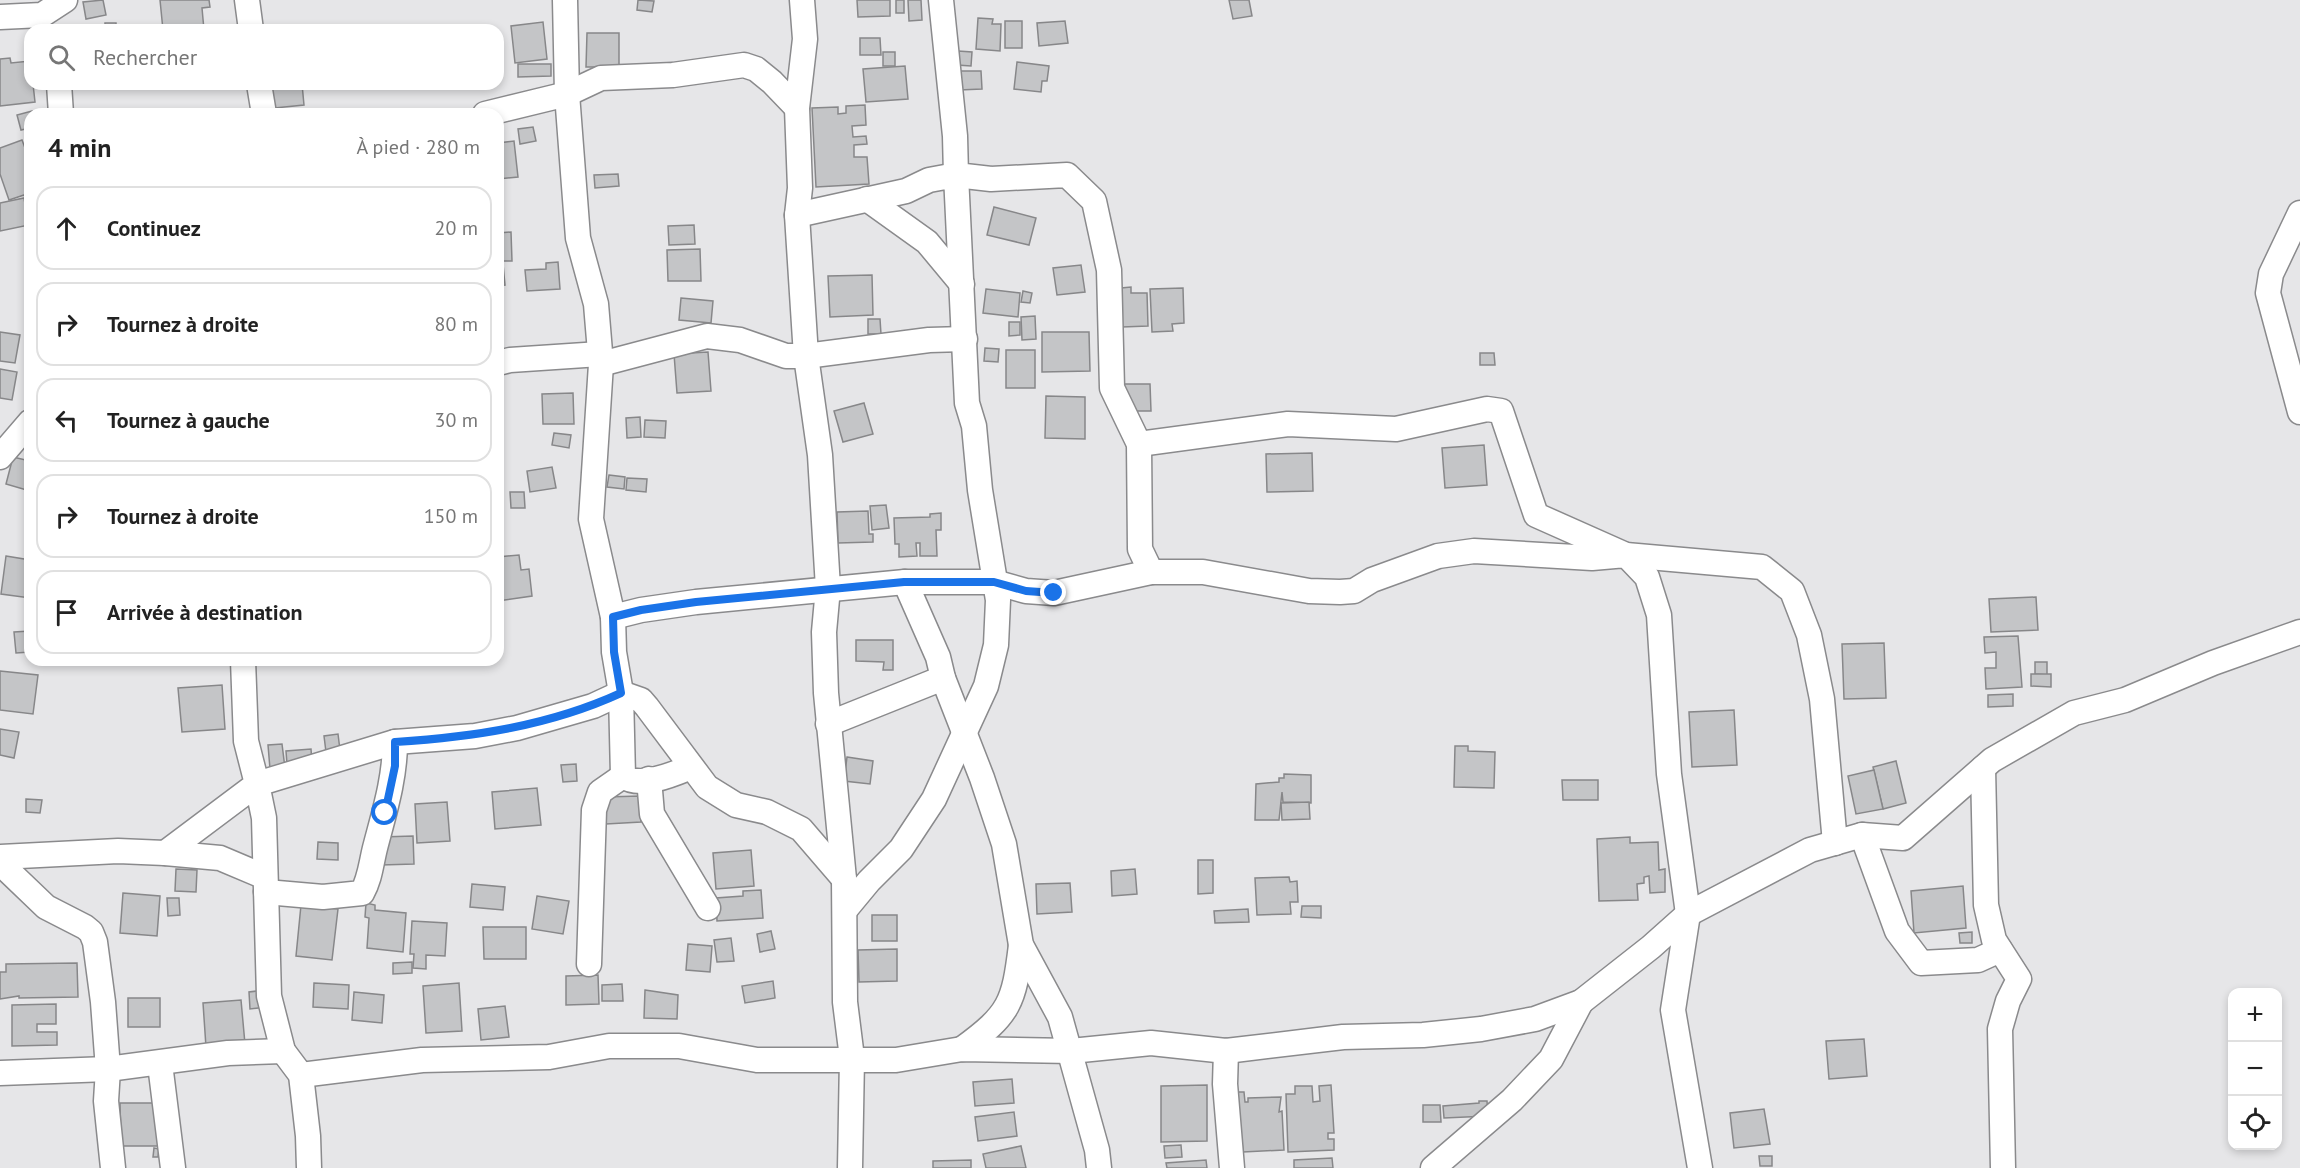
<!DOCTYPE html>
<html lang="fr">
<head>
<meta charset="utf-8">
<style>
  :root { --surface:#fff; --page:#f6f6f6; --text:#222; --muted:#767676; --line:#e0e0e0 }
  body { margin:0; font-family:"PT Sans",sans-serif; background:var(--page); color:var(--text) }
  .controls { position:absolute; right:18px; bottom:18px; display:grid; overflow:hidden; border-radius:12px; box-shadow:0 3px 9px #0003 }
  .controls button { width:54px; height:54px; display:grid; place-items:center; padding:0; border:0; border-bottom:2px solid var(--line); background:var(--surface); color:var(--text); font:30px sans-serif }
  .stop { position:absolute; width:18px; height:18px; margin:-14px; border:4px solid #1a73e8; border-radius:50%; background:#fff }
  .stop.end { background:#1a73e8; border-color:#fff; box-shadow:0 2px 6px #0008 }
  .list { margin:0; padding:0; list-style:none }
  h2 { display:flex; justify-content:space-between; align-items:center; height:78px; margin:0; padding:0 24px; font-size:26px }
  h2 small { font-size:20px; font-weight:400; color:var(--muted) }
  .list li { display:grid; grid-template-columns:39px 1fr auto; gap:18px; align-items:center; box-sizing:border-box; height:84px; margin:0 12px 12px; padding:0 12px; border:2px solid var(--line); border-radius:18px }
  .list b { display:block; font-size:22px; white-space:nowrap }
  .list em { font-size:20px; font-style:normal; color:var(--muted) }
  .icon { flex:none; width:33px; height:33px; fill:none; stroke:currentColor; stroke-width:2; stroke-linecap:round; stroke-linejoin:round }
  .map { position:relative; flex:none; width:2300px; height:1168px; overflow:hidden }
  .search { position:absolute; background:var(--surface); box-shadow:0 3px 9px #0003; left:24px; top:24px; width:480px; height:66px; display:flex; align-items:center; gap:15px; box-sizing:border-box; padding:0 21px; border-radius:18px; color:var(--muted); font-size:22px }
  .panel { position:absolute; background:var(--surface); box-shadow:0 3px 9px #0003; left:24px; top:108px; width:480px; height:558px; border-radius:18px }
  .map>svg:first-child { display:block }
</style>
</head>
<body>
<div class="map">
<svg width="2300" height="1168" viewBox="0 0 2300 1168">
  <rect width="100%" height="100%" fill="#e6e6e8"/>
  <!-- building -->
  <g fill="#c4c5c7" stroke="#878789" stroke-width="1.5">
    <path d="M103,0L106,15L86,19L83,2Z"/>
    <path d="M160,0H209L210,7L202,8L204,30H163Z"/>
    <path d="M638,0L654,1L652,12L637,10Z"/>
    <path d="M857,0H890V16L858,17Z"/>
    <rect x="896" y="0" width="8" height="13"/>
    <path d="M908,0H921L922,20L909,21Z"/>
    <path d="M1229,0H1249L1252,16L1233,19Z"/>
    <path d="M978,18L993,19L992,24H1001L1000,51L976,49Z"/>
    <rect x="1005" y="21" width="17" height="27"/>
    <path d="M1065,21L1068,43L1039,46L1037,23Z"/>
    <path d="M543,22L547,59L515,63L511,26Z"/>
    <rect x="105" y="23" width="11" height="7"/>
    <path d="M587,33H619V67H586Z"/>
    <path d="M860,38H880L881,55H860Z"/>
    <path d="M958,51L972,52L971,66L957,65Z"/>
    <rect x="883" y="52" width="12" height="14"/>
    <path d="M10,58L11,63L30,61V84H33L35,102L0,106V59Z"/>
    <path d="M1017,62L1049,66L1047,81H1042L1041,92L1014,89Z"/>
    <path d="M518,64H551V76L518,77Z"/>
    <path d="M905,66L908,99L866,102L863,69Z"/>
    <path d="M959,71H981L982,89L959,90Z"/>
    <path d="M263,84H302L304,105L265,109Z"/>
    <path d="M865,105L866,125L852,126L853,137L866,136L867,144L854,145V157H867L869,184L816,187L812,108L838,107V114L846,113V106Z"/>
    <path d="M32,111L30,128L21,130L17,115Z"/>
    <path d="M533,127L536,141L520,144L518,129Z"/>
    <path d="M22,140L30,161V198L26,200L24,195L9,200L0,174V148Z"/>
    <path d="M514,141L518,177L498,179V143Z"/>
    <path d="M618,174L619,186L595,188L594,175Z"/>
    <path d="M24,198L29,225L0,231V203Z"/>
    <path d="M994,207L1036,218L1029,245L987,235Z"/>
    <path d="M694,225L695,244L669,245L668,226Z"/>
    <path d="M511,232L512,261H498V233Z"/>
    <path d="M700,249L701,281H668L667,250Z"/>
    <path d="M558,262L560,289L527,291L525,270L546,269V263Z"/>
    <path d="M503,264L505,285L498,286V265Z"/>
    <path d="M1081,265L1085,292L1057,295L1053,268Z"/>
    <path d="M872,275L873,315L830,317L828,276Z"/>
    <path d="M1131,287V293H1147L1148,326L1122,327L1121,288Z"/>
    <path d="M1183,288L1184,323L1172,324L1173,331L1152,332L1150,289Z"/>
    <path d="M986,289L1020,293L1018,317L983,313Z"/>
    <path d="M1023,291L1032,293L1030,303L1021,302Z"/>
    <path d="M681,298L713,301L711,323L679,320Z"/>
    <path d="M1035,316L1036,339L1022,340L1021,317Z"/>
    <path d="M868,319H880L881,334H868Z"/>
    <path d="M1009,322H1020V335L1009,336Z"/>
    <path d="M0,332L20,335L15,363L0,361Z"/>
    <path d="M1042,332H1089L1090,371L1042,372Z"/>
    <path d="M985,348L999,349L998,362L984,361Z"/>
    <rect x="1006" y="350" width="29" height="38"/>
    <path d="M708,352L711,391L677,393L674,354Z"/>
    <path d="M1480,353H1494L1495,365H1480Z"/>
    <path d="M0,369L17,372L12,400L0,398Z"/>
    <rect x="498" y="377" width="3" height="29"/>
    <path d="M1124,384H1150L1151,411H1125Z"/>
    <path d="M573,393L574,424H543L542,394Z"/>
    <path d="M1046,396L1085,397V439L1045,438Z"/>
    <path d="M864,403L873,434L843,442L834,411Z"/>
    <path d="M640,417L641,437L627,438L626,418Z"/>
    <path d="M645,420L666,421L665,438L644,437Z"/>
    <path d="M554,433L571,435L569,448L552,445Z"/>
    <path d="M1484,445L1487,485L1445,488L1442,448Z"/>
    <path d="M1312,453L1313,491L1267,492L1266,454Z"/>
    <path d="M13,457L30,461V491L6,484Z"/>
    <path d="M552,467L556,488L530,492L527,471Z"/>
    <path d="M609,475L625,477L624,489L607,487Z"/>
    <path d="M627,478L647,479L646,492L626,490Z"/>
    <path d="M510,492H524L525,508H511Z"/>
    <path d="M886,505L889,528L872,530L870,506Z"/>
    <path d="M868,511L869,534H873V542L838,543L837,512Z"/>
    <path d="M941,513V530H936L937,556H920V543H916L917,556L899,557V544H895L894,518L930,517V514Z"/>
    <path d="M519,555L521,570L529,569L532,596L498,601V557Z"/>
    <path d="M6,556L30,560V598L1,594Z"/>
    <path d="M2036,597L2038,630L1991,632L1989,599Z"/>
    <path d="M30,631V652L16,653L14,632Z"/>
    <path d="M2018,636L2022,687L1986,689L1985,668H1996V652L1985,653L1984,637Z"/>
    <path d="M856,640H893V670H883L884,662L856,661Z"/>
    <path d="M1884,643L1886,698L1844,699L1842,644Z"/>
    <path d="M2035,662H2047V675L2035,674Z"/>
    <path d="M0,671L38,675L33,714L0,710Z"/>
    <path d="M2031,674H2051V687L2031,686Z"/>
    <path d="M222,685L225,729L182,732L178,688Z"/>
    <path d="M2013,694V706L1988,707V695Z"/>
    <path d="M1734,710L1737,765L1692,767L1689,712Z"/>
    <path d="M0,729L19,732L14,758L0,755Z"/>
    <path d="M338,734L340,750L326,752L324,736Z"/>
    <path d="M282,744L285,768L270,769L268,745Z"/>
    <path d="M1455,746H1468V751L1495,752L1494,788L1454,787Z"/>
    <path d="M311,749L312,762L287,764L286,751Z"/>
    <path d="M847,757L873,761L870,784L844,781Z"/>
    <path d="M1896,761L1906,803L1883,809L1873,767Z"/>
    <path d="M576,764L577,781L563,782L561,765Z"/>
    <path d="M1874,770L1883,809L1856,814L1848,776Z"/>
    <path d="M1284,774L1311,775V803L1283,802L1282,792L1279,820H1255L1256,784L1279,782V778H1284Z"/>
    <path d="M1562,780H1598V800H1563Z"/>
    <path d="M537,788L541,825L495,829L492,792Z"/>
    <path d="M640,796L641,822L606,824L605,797Z"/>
    <path d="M26,799L42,800L40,813L26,812Z"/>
    <path d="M447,802L450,841L417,843L415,804Z"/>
    <path d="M1309,802L1310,819L1282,820L1281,803Z"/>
    <path d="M413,836L414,864L381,865V837Z"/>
    <path d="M1630,837V843L1658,842L1659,870L1665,869V892L1650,893L1649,876L1644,877V883L1637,884L1638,900L1599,901L1597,839Z"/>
    <path d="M318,842L338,843V860L317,859Z"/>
    <path d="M751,850L754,886L716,889L713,853Z"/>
    <path d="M1198,860H1213V893L1198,894Z"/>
    <path d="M176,869L197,870L196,892L175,891Z"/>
    <path d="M1135,869L1137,894L1112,896L1111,871Z"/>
    <path d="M1289,877L1290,882L1297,881L1298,902H1290L1291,914L1257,915L1255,878Z"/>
    <path d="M1070,883L1072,912L1037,914L1036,884Z"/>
    <path d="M472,884L505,887L503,910L470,907Z"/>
    <path d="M1963,886L1966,928L1914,933L1911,891Z"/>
    <path d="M761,890L763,918L717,921L716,898L743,896V891Z"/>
    <path d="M123,893L160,896L157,936L120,933Z"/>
    <path d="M537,896L569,901L563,934L532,929Z"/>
    <path d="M167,898H179L180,915L168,916Z"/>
    <path d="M366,903L375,905V910L406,913L403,952L367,948L369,918L365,917Z"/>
    <path d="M301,905L338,909L332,960L296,956Z"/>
    <path d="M1302,906H1321V918L1301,917Z"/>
    <path d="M1248,909L1249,922L1215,923L1214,911Z"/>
    <rect x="872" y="915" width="25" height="26"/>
    <path d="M412,921L447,923L445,956L426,955V969L413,968L414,954H410Z"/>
    <path d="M483,927H526V959H484Z"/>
    <path d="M771,931L775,949L760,952L757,934Z"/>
    <path d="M1972,932V943H1960L1959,933Z"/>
    <path d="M731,938L734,961L717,962L714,940Z"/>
    <path d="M688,944L712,946L710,972L686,970Z"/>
    <path d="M897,949V981L859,982L858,950Z"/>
    <path d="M412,962V973L393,974V963Z"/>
    <path d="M77,963L78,997L19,998V996L0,999V972H6V964Z"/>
    <path d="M598,975L599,1004L566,1005V976Z"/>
    <path d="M773,981L775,998L745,1003L742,986Z"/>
    <path d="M314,983L349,985L348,1009L313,1007Z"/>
    <path d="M459,983L462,1031L426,1033L423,986Z"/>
    <path d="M622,984L623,1001H602V985Z"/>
    <path d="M265,990L267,1007L250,1009L249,992Z"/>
    <path d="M645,990L678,995L677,1019L644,1018Z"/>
    <path d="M354,992L384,995L382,1023L352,1020Z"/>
    <rect x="128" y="998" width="32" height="29"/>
    <path d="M241,1000L245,1044L206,1047L203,1003Z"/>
    <path d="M56,1004V1024H37V1032H57V1045L12,1046V1005Z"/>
    <path d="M505,1006L509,1037L481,1040L478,1009Z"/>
    <path d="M1864,1039L1867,1076L1829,1079L1826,1041Z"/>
    <path d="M1012,1079L1014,1103L975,1106L973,1082Z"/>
    <path d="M1207,1085V1141L1161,1142V1086Z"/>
    <path d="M1331,1085L1334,1133H1328V1139H1334V1150L1288,1152L1286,1094H1295V1086H1312L1313,1102L1320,1101L1319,1086Z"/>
    <path d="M1237,1092H1244L1245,1102H1248V1098L1281,1097L1279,1112L1282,1111L1284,1150L1243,1152Z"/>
    <path d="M1479,1101H1487L1488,1116L1444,1118L1443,1106L1479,1103Z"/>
    <path d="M120,1103H161V1146H121Z"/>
    <path d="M1423,1105H1440L1441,1122H1423Z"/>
    <path d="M1764,1109L1770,1144L1734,1148L1730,1113Z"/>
    <path d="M1014,1112L1017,1136L978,1141L975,1117Z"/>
    <path d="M1181,1145L1182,1157L1165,1158L1164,1146Z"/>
    <path d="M1021,1146L1026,1168H986L983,1154Z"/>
    <path d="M154,1148L159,1149L158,1157H153Z"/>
    <path d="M1759,1156H1772V1166H1760Z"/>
    <path d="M1332,1158L1333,1168H1294V1160Z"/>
    <path d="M971,1160V1168H933V1161Z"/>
    <path d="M1206,1160L1207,1168H1167L1166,1163Z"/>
  </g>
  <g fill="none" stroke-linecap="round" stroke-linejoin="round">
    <defs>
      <g id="minor">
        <path d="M247,0L251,30"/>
        <path d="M565,0L567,94L578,238L596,304L601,364L591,519L613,617L614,652L621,693L623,776C640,789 674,774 691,767"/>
        <path d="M802,0L805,39L797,108L800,188L797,215L806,356L820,455L828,588L824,632L826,693L844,879L845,1002L852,1058L850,1168"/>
        <path d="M941,0L955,136L956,175L991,179L1067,175L1094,201L1109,270L1112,388L1139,444L1140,549L1151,572"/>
        <path d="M0,17L42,15L65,0"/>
        <path d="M59,84L61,114"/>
        <path d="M259,84L264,114"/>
        <path d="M485,114L567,94L601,78L673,75L744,65L756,69L772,82L797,108"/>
        <path d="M867,199L927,242L962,284"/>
        <path d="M2300,213L2271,274L2268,293L2300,412"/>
        <path d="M797,215L906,191L929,180L956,175L967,403L974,426L980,490L998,600L996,645L986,686L934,799L901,849L869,881L845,910"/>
        <path d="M498,363L510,360L600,354"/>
        <path d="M601,364L707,336L740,340L786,356H806L929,340L965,339"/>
        <path d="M1139,444L1288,424L1396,429L1487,409L1501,411L1536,515L1626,555L1762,567L1792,591L1809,635L1822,699L1835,843"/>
        <path d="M0,457L30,422"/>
        <path d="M613,617L641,610L696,602L905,582"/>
        <path d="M828,724L943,678"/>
        <path d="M1983,768L1986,905L1994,940L2019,979L2008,1001L2000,1029L2003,1168"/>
        <path d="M649,779L652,814L708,908"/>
        <path d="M1862,835L1897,931L1921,963L1978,960L2000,950"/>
        <path d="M165,853L257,784L246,741L243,660"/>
        <path d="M0,857L118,851L165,853L220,858L265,877"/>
        <path d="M0,863L46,907L85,927L91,932L95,942L103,1002L108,1069L106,1101L113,1168"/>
        <path d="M266,892L323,897L362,893C370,879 371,864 375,848C384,813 395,779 395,742"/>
        <path d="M589,964L594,810L600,792L623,776"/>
        <path d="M962,1049C1010,1014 1014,1003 1021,945"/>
        <path d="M1226,1051L1225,1084L1232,1168"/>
        <path d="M160,1064L173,1168"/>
        <path d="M0,1073L108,1069L228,1053L283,1051"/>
        <path d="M301,1075L422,1060L549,1057L609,1046H679L757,1060H896L962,1049L1071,1051L1151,1043L1226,1051L1343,1037L1423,1035L1481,1029L1535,1019L1581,1002L1651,947L1688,914L1810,850L1862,835L1903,838L1992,760L2074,713L2125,700L2213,663L2300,632"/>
        <path d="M309,1168L308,1136L301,1075L283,1051L269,996L264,818L257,784L395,742L475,736L517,728L593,706L621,693L641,700L647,707L707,787L736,805L767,812L801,829L844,879"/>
        <path d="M1099,1168L1097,1150L1060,1017L1021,945L1004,844L982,778L943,678L938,657L905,582H994L1026,591L1054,593L1151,572H1203L1309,591L1340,592L1354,591L1372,580L1438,556L1474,551L1592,558L1626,555L1647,577L1659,615L1669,774L1688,914L1673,1010L1700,1168"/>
        <path d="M1433,1168L1512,1100L1551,1059L1581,1002"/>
      </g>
    </defs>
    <!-- minor casing -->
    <use href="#minor" stroke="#8a8a8c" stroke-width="27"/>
    <!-- minor -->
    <use href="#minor" stroke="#fff" stroke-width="24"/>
  </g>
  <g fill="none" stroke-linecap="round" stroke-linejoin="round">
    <!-- route -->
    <path stroke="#1a73e8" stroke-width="8" d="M385,813L395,766V742C473,737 549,726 621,693L614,652L613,617L641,610L696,602L904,582H994L1026,591L1054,593"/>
  </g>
</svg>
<div class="controls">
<button>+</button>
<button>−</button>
<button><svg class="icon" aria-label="locate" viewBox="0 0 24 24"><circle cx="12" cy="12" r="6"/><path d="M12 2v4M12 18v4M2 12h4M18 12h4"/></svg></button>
</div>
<div class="stop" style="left:385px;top:813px"></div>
<div class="stop end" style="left:1054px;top:593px"></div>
<div class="search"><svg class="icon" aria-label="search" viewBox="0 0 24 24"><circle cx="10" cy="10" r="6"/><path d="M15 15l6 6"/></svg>Rechercher</div>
<section class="panel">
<h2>4 min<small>À pied · 280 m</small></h2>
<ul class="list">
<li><svg class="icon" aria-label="ahead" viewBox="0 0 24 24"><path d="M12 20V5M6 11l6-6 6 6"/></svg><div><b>Continuez</b></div><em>20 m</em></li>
<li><svg class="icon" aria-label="right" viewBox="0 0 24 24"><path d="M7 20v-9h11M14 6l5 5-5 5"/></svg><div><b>Tournez à droite</b></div><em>80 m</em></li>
<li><svg class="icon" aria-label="left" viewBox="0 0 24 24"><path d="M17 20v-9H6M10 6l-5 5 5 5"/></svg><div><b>Tournez à gauche</b></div><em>30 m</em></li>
<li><svg class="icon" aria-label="right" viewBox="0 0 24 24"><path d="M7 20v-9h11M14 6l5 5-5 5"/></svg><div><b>Tournez à droite</b></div><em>150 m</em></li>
<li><svg class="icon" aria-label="arrive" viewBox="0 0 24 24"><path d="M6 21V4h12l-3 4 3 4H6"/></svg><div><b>Arrivée à destination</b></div></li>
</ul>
</section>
</div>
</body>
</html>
